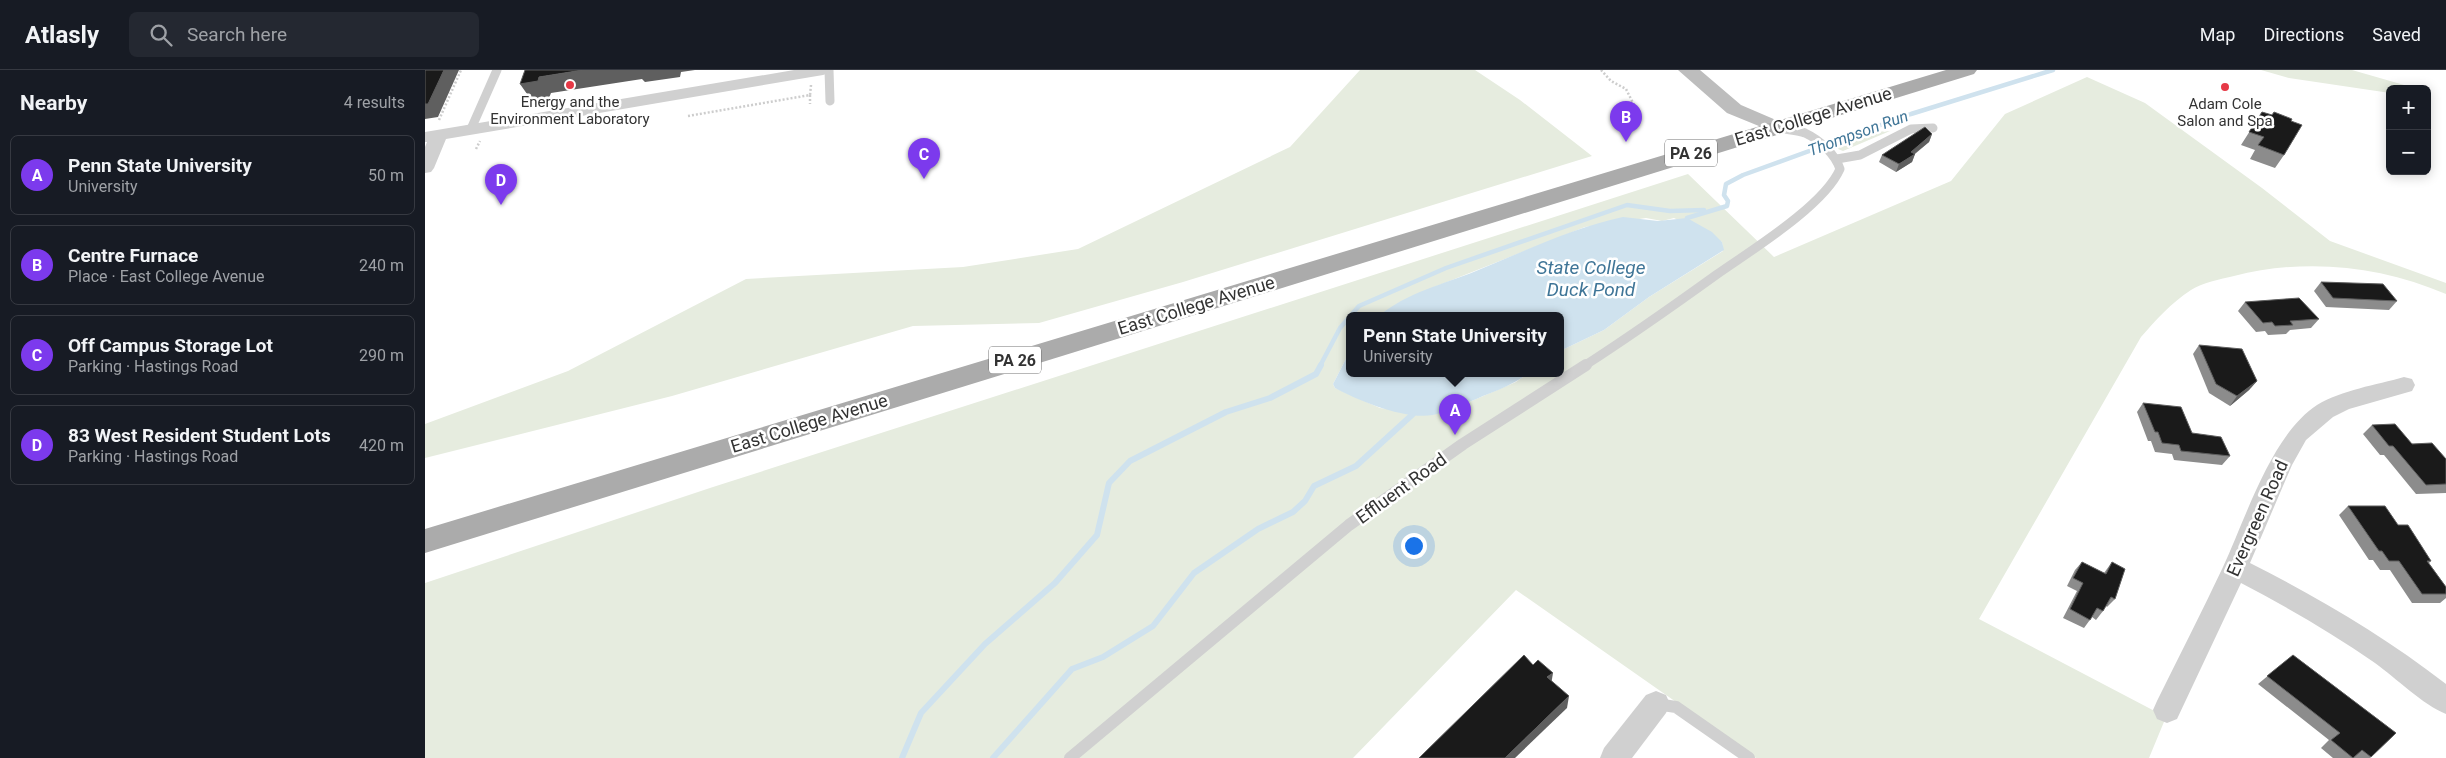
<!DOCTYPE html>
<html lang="en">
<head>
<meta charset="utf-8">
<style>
  :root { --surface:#171b24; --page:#242831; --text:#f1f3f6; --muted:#9ea1a6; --line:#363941; --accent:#7c3aed }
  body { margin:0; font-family:Roboto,sans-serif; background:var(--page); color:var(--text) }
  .controls { position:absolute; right:15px; top:15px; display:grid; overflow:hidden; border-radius:8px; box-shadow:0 2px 12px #0003 }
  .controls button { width:45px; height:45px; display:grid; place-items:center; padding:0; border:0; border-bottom:1px solid var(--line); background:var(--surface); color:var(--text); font:25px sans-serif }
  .you { position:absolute; left:988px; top:475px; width:18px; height:18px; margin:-12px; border:4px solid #fff; border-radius:50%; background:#1a73e8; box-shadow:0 0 0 8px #1a73e833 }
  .badge { display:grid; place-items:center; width:32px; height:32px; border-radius:50%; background:var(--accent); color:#fff; font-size:16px; font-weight:700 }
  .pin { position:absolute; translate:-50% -41px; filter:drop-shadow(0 1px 2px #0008) }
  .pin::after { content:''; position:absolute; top:26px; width:18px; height:15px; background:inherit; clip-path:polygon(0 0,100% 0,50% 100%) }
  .popup { position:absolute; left:921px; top:242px; width:218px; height:65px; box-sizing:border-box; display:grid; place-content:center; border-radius:8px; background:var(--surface); filter:drop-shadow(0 1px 4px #0005); font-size:16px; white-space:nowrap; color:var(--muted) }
  .popup b { font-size:19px; color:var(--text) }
  .popup::after { content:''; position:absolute; left:50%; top:100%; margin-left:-10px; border:10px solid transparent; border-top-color:var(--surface) }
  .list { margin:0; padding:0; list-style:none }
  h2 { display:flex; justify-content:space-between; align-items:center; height:65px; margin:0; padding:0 20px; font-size:21px }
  h2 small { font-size:16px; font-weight:400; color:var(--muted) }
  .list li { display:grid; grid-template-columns:32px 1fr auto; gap:15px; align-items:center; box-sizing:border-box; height:80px; margin:0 10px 10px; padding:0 10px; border:1px solid var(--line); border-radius:8px }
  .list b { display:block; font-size:19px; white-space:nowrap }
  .list p { margin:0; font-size:16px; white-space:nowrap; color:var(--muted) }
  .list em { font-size:16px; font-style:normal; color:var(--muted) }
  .icon { flex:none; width:28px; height:28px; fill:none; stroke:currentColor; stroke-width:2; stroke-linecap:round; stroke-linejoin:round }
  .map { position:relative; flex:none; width:2021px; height:688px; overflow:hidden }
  header { display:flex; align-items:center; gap:30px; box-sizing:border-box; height:70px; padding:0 25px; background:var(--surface); border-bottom:1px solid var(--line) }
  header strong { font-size:24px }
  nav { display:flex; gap:28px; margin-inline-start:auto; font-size:18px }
  .search { width:350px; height:45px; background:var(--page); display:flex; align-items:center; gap:12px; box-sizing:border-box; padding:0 18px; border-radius:8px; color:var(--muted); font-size:19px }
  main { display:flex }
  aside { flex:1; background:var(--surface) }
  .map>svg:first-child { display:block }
</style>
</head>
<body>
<header>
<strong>Atlasly</strong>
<div class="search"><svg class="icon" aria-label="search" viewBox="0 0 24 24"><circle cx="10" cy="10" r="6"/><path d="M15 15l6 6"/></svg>Search here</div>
<nav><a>Map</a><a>Directions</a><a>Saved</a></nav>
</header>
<main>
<aside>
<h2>Nearby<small>4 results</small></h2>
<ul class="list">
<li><span class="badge">A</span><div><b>Penn State University</b><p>University</p></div><em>50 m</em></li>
<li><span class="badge">B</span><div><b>Centre Furnace</b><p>Place · East College Avenue</p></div><em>240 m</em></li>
<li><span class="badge">C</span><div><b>Off Campus Storage Lot</b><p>Parking · Hastings Road</p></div><em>290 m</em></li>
<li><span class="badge">D</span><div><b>83 West Resident Student Lots</b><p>Parking · Hastings Road</p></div><em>420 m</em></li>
</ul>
</aside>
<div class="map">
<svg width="2021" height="688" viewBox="0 0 2021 688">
  <rect width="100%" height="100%" fill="#fff"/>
  <!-- green -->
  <g fill="#e6ecdf" fill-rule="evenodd">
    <path d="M935,0H1050L1095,30L1167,86L758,212L614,253L488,256L247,326L0,388V354L143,301L321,209L538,197L653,179L865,77Z"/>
    <path d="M1836,0H1927L1993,19H1965V23L1864,8Z"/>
    <path d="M1662,7L1720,33L1837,118L1905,171L2021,213V224C1954,195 1879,188 1809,206C1795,209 1777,213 1766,220C1746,233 1731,250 1716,267L1554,549L1741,647L1724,688H1331L1091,520L928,688H0V513L288,417L1263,104L1349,187L1526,111L1580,44ZM1221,148L1237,151L1249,148L1297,172L1298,181L1224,227L1179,260L1135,281V304H1102L1091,312L1030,338L1006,345L955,338L910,318L908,314L925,281V246H954L1007,218L1160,157Z"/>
    <path d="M1465,61L1418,81L1408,77L1421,74C1430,62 1452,62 1465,61Z"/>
  </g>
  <!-- water -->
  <g fill="#cfe2ee">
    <path d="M1198,147L1233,151L1262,148L1287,162L1297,172L1299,180L1224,227L1179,260L1135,281V246H954C981,223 1019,214 1051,201C1100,181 1147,158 1198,147Z"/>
    <path d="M925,281V304H1102C1089,314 1074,320 1058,326C1042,333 1026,341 1008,345C980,350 934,331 910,318L908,314Z"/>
  </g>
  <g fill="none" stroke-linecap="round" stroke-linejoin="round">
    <!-- stream-far1 -->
    <g stroke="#cfe2ee" stroke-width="4.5">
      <path d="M1262,148L1302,136L1303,131L1299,125L1301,114L1318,105L1486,44L1628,0"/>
      <path d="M895,296L915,258L934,236L1021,198L1202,135L1245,141L1279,140"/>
    </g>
    <!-- stream -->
    <g stroke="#cfe2ee" stroke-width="6">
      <path d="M477,688L496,643L560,574L630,513L672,465L684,413L705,391L801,342L845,328L891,304L896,295"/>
      <path d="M568,688L647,599L678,587L728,556L769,503L833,459L868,442L880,431L889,416L931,396L988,344"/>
    </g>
    <!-- path -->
    <g stroke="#cdcdcd" stroke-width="2.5" stroke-dasharray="2 2" stroke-linecap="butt">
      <path d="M1176,0L1186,11L1201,19L1216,49"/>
      <path d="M385,25V34"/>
      <path d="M263,46L385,25L386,15"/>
      <path d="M14,50L36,0"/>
      <path d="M207,53L208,46"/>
      <path d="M51,79L55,71"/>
    </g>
    <!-- lane-far1 -->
    <g stroke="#d0d0d0" stroke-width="9">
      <path d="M404,0L405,31"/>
      <path d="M46,59L72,0"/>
      <path d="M1412,89L1435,85L1486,59L1508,58"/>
      <path d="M1159,296C1204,267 1248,236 1291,205C1325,181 1399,136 1415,99C1410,84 1395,70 1380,63C1373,60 1361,60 1353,58"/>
    </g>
    <!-- lane -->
    <g stroke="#d0d0d0" stroke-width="12">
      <path d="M1231,634L1251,637L1324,688"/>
      <path d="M645,688L924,455L1038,374L1161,295"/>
    </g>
    <!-- street -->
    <g fill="#d0d0d0" fill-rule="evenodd">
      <path d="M369,0H406L404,3L398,5L21,69L9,98L6,102L0,103V77L2,72H0V62Z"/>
      <path d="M1979,307L1987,309L1990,315L1987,321L1924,339L1908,347L1881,370L1867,395L1825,493C1894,528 1960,567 2021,614V644C1998,635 1971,608 1950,593C1907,563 1862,537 1816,513L1752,649L1742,653L1732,649L1728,640L1732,631C1754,586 1777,542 1798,497C1821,448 1846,365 1892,335C1917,320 1951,315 1979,307Z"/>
      <path d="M1231,621L1241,625L1245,634L1241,643L1207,688H1175L1179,678L1221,625Z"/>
    </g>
    <!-- secondary -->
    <path fill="#bdbdbd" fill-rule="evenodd" d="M1253,0H1275L1316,35L1358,53L1362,57L1358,61L1351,63L1302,43Z"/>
    <!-- primary -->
    <path fill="#ababab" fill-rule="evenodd" d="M1521,0H1552L1549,4L0,483V459Z"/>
  </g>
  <!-- wall -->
  <g fill="#8c8c8c">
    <path d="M1837,42L1866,51L1859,85L1850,98L1825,89L1830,80L1816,75Z"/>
    <path d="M1507,64L1504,72L1490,84L1487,92L1471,102L1454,92L1457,85Z"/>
    <path d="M1896,212L1972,231L1964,240L1901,237L1889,221Z"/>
    <path d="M1820,232L1894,249L1886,258L1865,260L1861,264L1843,265L1840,261L1831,262L1813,241Z"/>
    <path d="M1774,275L1832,311L1824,320L1805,336L1784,323L1768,284Z"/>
    <path d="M1718,333L1767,363L1805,386L1797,395L1749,390L1747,384L1730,382L1726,371H1723L1712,342Z"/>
    <path d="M1947,355L2021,389V423L1991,424L1959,385H1955L1938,364Z"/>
    <path d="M1923,436L1973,455L2006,491L2004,493L2021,517V528L2015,533H1987L1965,500H1955L1948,490H1944L1914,445Z"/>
    <path d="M1657,492L1679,503L1687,492L1690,529L1682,537L1681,536L1678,541L1671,550L1667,547L1659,558L1638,548L1652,521L1642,516L1650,500Z"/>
    <path d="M1868,585L1971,663L1945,688H1908L1896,678L1904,670L1833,614Z"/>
  </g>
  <!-- shaded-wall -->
  <g fill="#5f5f5f">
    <path d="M19,0H34L13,47L0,49V34Z"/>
    <path d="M158,0H270L256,2L255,7L220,12L217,9L126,23L124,28L107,31L95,14L114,7Z"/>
    <path d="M1507,64L1504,72L1488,85L1490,84L1487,92L1471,102L1474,94L1486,82Z"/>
    <path d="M1832,311L1824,320L1805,336L1812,326Z"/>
    <path d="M1128,603L1126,615L1122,607Z"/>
    <path d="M1144,626L1142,638L1090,688H1080Z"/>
  </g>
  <!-- building -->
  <g fill="#1a1a1a" stroke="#5f5f5f">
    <path d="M0,0H19L3,34H0Z"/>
    <path d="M100,0H158L114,7L113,11L95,14Z"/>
    <path d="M1837,42L1847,45L1849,42L1867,49L1866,51L1877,55L1859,85L1833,75L1839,67L1824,62Z"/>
    <path d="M1500,57L1507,64L1486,82L1490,84L1474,94L1457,85Z"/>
    <path d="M1896,212L1958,214L1972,231L1908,228Z"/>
    <path d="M1874,228L1894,249L1865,251L1868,255L1850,256L1847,252L1838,253L1820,232Z"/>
    <path d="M1774,275L1817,279L1832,311L1812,326L1791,314Z"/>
    <path d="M1718,333L1756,337L1767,363L1796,367L1805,386L1756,381L1754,375L1737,373L1733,362H1730Z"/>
    <path d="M1970,354L1987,374L2007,373L2021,389V414L2001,415L1968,376H1964L1947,355Z"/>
    <path d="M1923,436H1960L1973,455H1983L2006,491H2002L2021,517V524H1997L1974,491H1964L1957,481H1954Z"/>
    <path d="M1657,492L1681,504L1687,492L1700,499L1690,529L1686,527L1678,541L1672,538L1665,550L1645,539L1658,513L1648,508Z"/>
    <path d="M1099,585L1108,595L1113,590L1128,603L1122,607L1144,626L1080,688H994Z"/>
    <path d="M1868,585L1971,663L1946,687L1937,680L1928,688L1906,670L1915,663L1842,606Z"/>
  </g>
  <!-- markers -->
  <g fill="#e63946" stroke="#fff" stroke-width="2">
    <circle cx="145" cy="15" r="5"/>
    <circle cx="1800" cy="17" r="5"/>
  </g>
  <g text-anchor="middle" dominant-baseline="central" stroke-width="5" stroke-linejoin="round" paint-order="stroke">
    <!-- far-poi labels -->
    <g font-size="15" fill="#333" stroke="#fff">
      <text x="145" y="32">Energy and the<tspan x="145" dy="17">Environment Laboratory</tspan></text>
      <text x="1800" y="34">Adam Cole<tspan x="1800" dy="17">Salon and Spa</tspan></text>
    </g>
    <!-- far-water labels -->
    <g font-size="16" font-style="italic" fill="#3f7597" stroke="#fff">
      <text transform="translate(1433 63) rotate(-20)">Thompson Run</text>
    </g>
    <!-- shield labels -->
    <g fill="#fff" stroke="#707070" stroke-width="1">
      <rect x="1240" y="69.5" width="52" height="27" rx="4"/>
      <rect x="564" y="276.5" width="52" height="27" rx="4"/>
    </g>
    <g font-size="16" font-weight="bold" fill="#333">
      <text x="1266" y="83">PA 26</text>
      <text x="590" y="290">PA 26</text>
    </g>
    <!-- street labels -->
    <g font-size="18" fill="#333" stroke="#fff">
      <text transform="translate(1388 46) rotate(-17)">East College Avenue</text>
      <text transform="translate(771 235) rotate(-17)">East College Avenue</text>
      <text transform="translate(384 353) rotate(-17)">East College Avenue</text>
      <text transform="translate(976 418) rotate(-36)">Effluent Road</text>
      <text transform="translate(1832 448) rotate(-66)">Evergreen Road</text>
    </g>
    <!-- water labels -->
    <g font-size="19" font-style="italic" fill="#3f7597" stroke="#fff">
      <text x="1166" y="197">State College<tspan x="1166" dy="22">Duck Pond</tspan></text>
    </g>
  </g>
</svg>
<div class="controls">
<button>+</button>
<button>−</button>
</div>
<div class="you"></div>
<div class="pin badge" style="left:1030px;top:365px">A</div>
<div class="popup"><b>Penn State University</b>University</div>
<div class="pin badge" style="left:1201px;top:72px">B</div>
<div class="pin badge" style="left:499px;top:109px">C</div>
<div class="pin badge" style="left:76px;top:135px">D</div>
</div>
</main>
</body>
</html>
